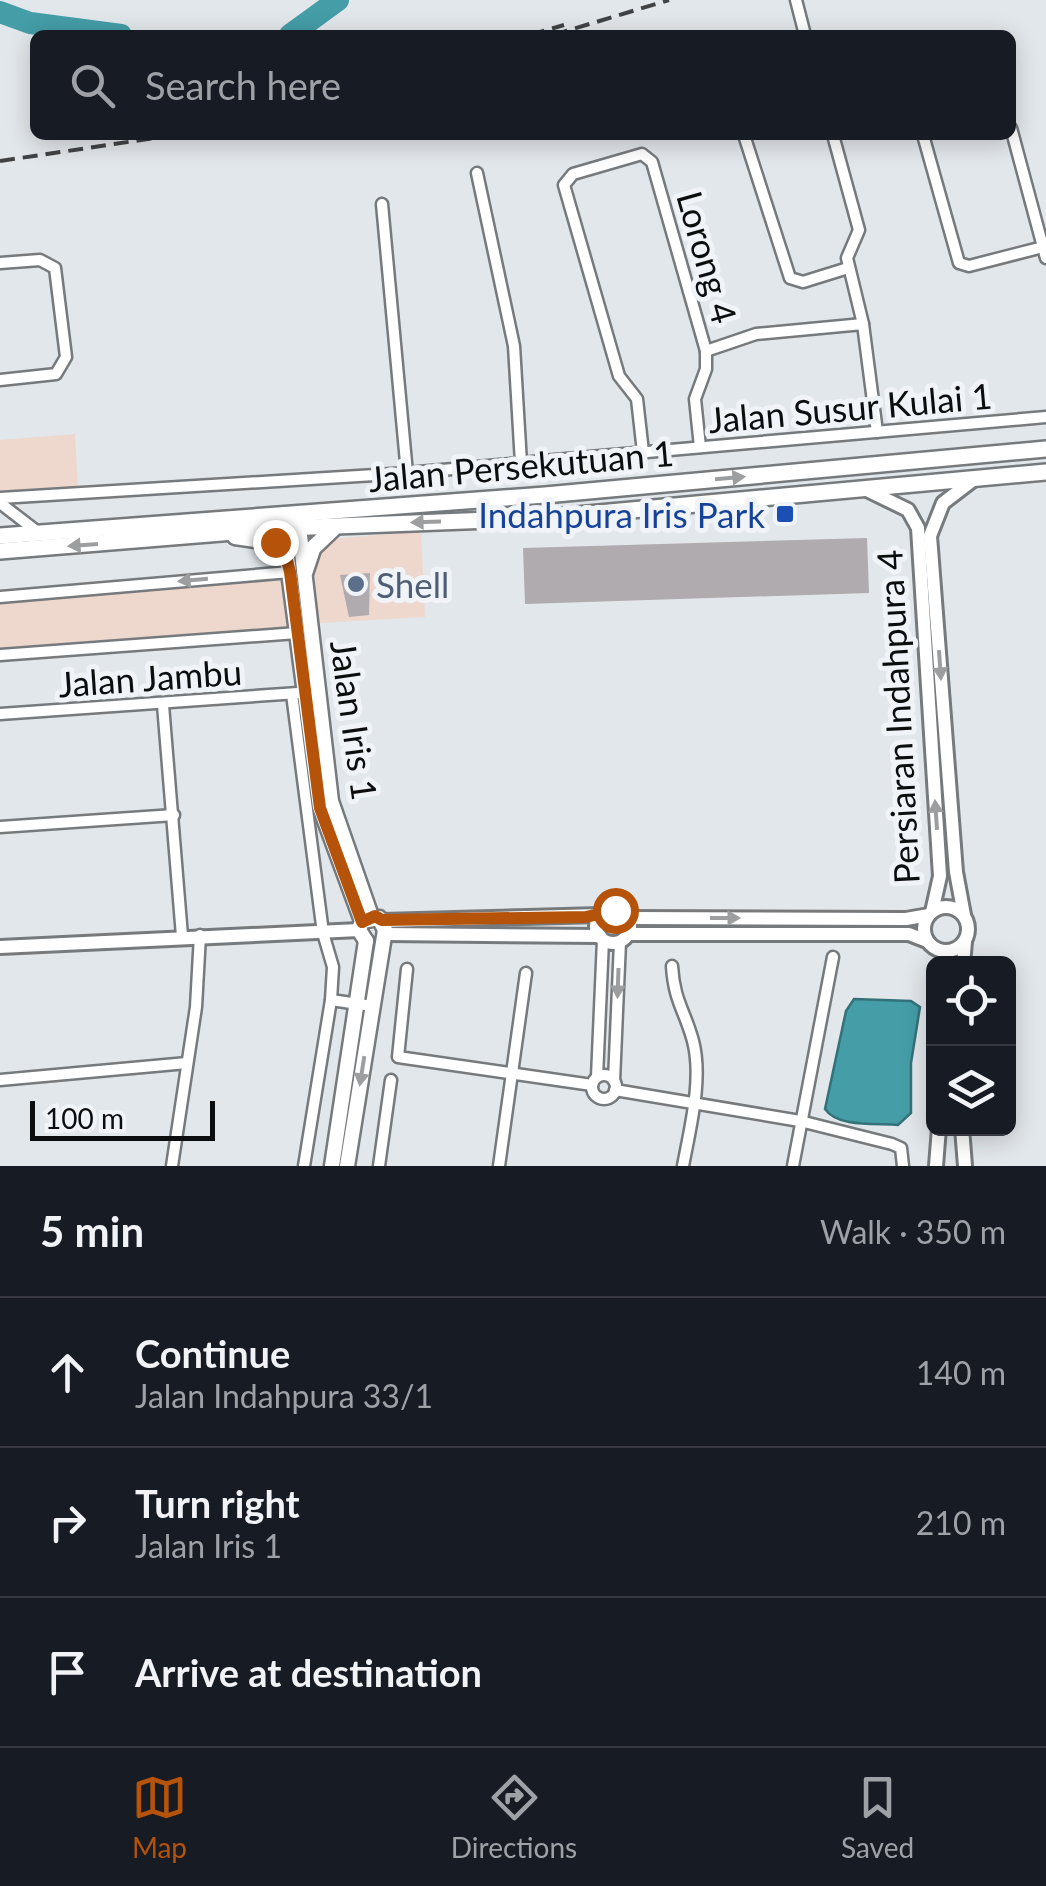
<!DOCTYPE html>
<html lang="en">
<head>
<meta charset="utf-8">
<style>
  :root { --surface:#171b24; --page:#242831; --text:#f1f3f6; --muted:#9ea1a6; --line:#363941; --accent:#b45309 }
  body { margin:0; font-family:Lato,sans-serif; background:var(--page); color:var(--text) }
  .controls { position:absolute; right:30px; bottom:30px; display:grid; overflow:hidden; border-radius:15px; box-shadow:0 5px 25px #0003 }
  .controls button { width:90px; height:90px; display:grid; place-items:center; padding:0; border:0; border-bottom:2px solid var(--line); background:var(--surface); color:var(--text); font:50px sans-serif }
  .scale { position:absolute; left:30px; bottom:25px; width:185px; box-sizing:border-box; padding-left:10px; border:5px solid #0b0d0e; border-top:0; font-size:28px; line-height:35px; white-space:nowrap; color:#0b0d0e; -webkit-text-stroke:8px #f0f4f8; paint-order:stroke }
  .stop { position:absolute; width:30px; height:30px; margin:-22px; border:8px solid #b45309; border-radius:50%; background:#fff }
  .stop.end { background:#b45309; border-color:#fff; box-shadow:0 2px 10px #0008 }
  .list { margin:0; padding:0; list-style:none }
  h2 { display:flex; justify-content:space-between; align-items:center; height:130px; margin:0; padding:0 40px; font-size:42px }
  h2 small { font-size:32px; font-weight:400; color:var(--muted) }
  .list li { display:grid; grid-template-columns:65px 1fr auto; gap:30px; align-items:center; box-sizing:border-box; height:150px; padding:0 40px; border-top:2px solid var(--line) }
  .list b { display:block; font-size:38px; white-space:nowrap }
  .list p { margin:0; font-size:32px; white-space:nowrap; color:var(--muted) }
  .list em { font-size:32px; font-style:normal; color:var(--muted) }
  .icon { flex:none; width:55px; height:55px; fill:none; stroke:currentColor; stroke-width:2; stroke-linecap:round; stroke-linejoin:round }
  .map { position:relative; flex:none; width:1046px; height:1166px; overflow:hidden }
  .search { position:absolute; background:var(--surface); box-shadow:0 5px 25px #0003; left:30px; right:30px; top:30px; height:110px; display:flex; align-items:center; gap:25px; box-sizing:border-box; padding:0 35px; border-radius:15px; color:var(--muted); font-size:38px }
  .sheet { height:580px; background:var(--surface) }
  nav { display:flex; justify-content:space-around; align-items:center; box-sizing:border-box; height:140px; border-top:2px solid var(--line); background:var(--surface); font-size:28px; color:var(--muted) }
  nav a { display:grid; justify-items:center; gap:5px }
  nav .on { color:var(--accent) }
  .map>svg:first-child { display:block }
</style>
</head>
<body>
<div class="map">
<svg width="1046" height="1166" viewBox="0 0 1046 1166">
  <rect width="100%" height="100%" fill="#e2e7eb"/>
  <!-- commercial -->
  <g fill="#eed7cc">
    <path d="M75,434L78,488L0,493V440Z"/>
    <path d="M421,531L425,617L319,623L313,555L333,539Z"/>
    <path d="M282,577L290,629L0,651V602Z"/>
  </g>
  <!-- water -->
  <path fill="#449da7" stroke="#337279" stroke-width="2.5" d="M854,999L911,1001L920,1007L911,1063V1113L898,1125C877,1123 838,1128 825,1109L846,1011Z"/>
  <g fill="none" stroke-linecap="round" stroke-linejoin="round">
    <!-- river -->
    <g stroke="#449da7" stroke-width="22">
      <path d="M0,12L30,23L121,35"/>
      <path d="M290,35L338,0"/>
    </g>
  </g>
  <!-- building -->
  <g fill="#b0abaf">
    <path d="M867,538L869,593L525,604L523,548Z"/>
    <path d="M370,573L369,615L349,617L340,575Z"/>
  </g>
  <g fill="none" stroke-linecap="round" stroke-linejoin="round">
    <defs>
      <g id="minor">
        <path d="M796,0L805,35"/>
        <path d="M1011,128L1046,258"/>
        <path d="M744,135L790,278L803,282L848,268"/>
        <path d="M833,135L859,230L847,258L863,324L877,432"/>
        <path d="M923,135L959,263L969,266L1043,247"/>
        <path d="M477,173L514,346L521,463"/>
        <path d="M382,204L407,473"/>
        <path d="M0,263L40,260L55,268L66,357L56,374L0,380"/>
        <path d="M706,351L756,334L863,324"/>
        <path d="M643,452L637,399L619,376L564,185L573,174L642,154L652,162L706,351V369L695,399L700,447"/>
        <path d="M0,498L407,473L1046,417"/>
        <path d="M0,503L39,533"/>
        <path d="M0,597L290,572"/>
        <path d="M0,655L297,633"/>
        <path d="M292,694L323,933L333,967L331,1000L304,1166"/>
        <path d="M163,705L182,936"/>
        <path d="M0,714L298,693"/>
        <path d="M0,827L174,815"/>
        <path d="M672,966C674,1001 685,1011 693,1041C703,1079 690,1128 683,1166"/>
        <path d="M407,969L398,1057L592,1085"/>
        <path d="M331,1000L372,1006"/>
        <circle cx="604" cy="1087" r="12"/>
        <path d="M597,1077L603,940"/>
        <path d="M0,1080L187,1063"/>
        <path d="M614,1081L620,942"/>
        <path d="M615,1090L800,1121L892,1144L901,1148L903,1166"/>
        <path d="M172,1166L196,1007L200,935"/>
        <path d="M379,1166L391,1080"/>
        <path d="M499,1166L526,973"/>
        <path d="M793,1166L833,957"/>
      </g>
      <g id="tertiary">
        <path d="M867,490L908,510L918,528L940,876L932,912"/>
        <circle cx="946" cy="929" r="22"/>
        <circle cx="613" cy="926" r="17"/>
        <path d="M964,915L956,872L930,536L943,503L973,480"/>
        <path d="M628,918L906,919L929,915"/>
        <path d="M382,921L600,915"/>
        <path d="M385,934L600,936"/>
        <path d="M628,934H909L927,941"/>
        <path d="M0,947L359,930"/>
        <path d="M963,964L965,942"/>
        <path d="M962,1128L965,1166"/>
        <path d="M936,1166L939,1128"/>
      </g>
      <g id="secondary">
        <path d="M299,527L331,801L371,916"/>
        <path d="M235,537L275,543L287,557L320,807L362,921"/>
        <path d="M332,1166L366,941"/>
        <path d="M347,1166L385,930L379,918L362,921L359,930L366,941"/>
      </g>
      <g id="trunk">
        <path d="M0,536L545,495L1046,449"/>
        <path d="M0,551L285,528L544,518L1046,472"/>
        <path d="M305,572L313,548L335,527"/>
      </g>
    </defs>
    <!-- minor casing -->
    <use href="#minor" stroke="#767a7d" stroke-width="15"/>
    <!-- tertiary casing -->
    <use href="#tertiary" stroke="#767a7d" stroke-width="18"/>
    <!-- secondary casing -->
    <use href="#secondary" stroke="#767a7d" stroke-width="19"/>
    <!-- trunk casing -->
    <use href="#trunk" stroke="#767a7d" stroke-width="20"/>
    <!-- minor -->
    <use href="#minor" stroke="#fff" stroke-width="10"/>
    <!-- tertiary -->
    <use href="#tertiary" stroke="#fff" stroke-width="12"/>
    <!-- secondary -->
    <use href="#secondary" stroke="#fff" stroke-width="14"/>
    <!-- trunk -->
    <use href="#trunk" stroke="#fff" stroke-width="15"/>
    <!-- rail -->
    <g stroke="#404345" stroke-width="4" stroke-dasharray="15 8" stroke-linecap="butt">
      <path d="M530,35L564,25"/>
      <path d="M553,35L669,0"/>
      <path d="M0,161L175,135"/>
    </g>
  </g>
  <!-- one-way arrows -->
  <defs><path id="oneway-solid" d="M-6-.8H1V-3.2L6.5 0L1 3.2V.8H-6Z" transform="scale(2.5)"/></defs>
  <g fill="#9d9e9f">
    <use href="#oneway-solid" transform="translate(730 478) rotate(-5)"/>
    <use href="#oneway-solid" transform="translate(426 522) rotate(178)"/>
    <use href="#oneway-solid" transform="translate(83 545) rotate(176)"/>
    <use href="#oneway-solid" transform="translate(193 580) rotate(175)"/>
    <use href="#oneway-solid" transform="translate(940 665) rotate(86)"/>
    <use href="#oneway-solid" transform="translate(936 815) rotate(-94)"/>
    <use href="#oneway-solid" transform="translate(725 918)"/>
    <use href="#oneway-solid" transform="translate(618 983) rotate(92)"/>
    <use href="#oneway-solid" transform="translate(362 1071) rotate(99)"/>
  </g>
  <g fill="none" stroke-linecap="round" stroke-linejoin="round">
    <!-- route -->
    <path stroke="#b45309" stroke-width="12" d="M275,542L284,549L290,572L320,808L362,922L375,916L382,920L586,917L615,910"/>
  </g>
  <!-- markers -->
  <rect fill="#1a4fb4" stroke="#f0f4f8" stroke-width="4" x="775" y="504" width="20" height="20" rx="5"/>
  <circle fill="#5c6f8a" stroke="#f0f4f8" stroke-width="4" cx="356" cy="584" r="10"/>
  <g text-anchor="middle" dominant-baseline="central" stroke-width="10" stroke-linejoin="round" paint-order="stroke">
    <!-- street labels -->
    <g font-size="35" fill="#0b0d0e" stroke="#f0f4f8">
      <text transform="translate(708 257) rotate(74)">Lorong 4</text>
      <text transform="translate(850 407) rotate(-5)">Jalan Susur Kulai 1</text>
      <text transform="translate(521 465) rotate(-5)">Jalan Persekutuan 1</text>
      <text transform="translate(150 677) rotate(-4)">Jalan Jambu</text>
      <text transform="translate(897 717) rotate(-93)">Persiaran Indahpura 4</text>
      <text transform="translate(355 720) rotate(82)">Jalan Iris 1</text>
    </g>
    <!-- transit labels -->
    <g font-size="35" fill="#164399" stroke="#f0f4f8" text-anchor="end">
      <text x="765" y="514">Indahpura Iris Park</text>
    </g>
    <!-- service labels -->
    <g font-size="35" fill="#4e5e75" stroke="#f0f4f8" text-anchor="start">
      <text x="376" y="584">Shell</text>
    </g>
  </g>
</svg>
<div class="controls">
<button><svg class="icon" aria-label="locate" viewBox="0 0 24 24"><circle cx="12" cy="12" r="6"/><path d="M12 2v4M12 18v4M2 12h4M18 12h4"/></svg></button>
<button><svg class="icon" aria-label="layers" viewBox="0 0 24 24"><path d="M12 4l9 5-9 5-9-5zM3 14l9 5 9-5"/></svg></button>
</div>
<div class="scale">100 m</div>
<div class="stop" style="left:615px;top:910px"></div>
<div class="stop end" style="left:275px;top:542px"></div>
<div class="search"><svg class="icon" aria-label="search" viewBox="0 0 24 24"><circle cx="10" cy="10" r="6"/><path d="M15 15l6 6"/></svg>Search here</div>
</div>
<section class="sheet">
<h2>5 min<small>Walk · 350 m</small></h2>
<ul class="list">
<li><svg class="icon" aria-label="ahead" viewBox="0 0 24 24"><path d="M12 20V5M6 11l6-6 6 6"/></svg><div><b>Continue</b><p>Jalan Indahpura 33/1</p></div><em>140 m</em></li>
<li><svg class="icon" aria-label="right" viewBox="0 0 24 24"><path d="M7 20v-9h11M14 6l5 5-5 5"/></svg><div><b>Turn right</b><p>Jalan Iris 1</p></div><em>210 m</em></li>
<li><svg class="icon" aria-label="arrive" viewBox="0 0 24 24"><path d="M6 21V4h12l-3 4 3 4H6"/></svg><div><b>Arrive at destination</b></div></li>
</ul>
</section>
<nav>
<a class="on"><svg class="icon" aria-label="map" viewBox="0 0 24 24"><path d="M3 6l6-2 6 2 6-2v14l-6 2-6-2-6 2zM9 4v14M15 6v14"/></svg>Map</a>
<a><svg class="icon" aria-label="directions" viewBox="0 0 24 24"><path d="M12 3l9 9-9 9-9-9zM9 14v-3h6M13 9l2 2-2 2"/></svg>Directions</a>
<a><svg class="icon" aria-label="saved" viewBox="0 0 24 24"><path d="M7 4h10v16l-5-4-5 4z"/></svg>Saved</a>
</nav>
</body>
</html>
